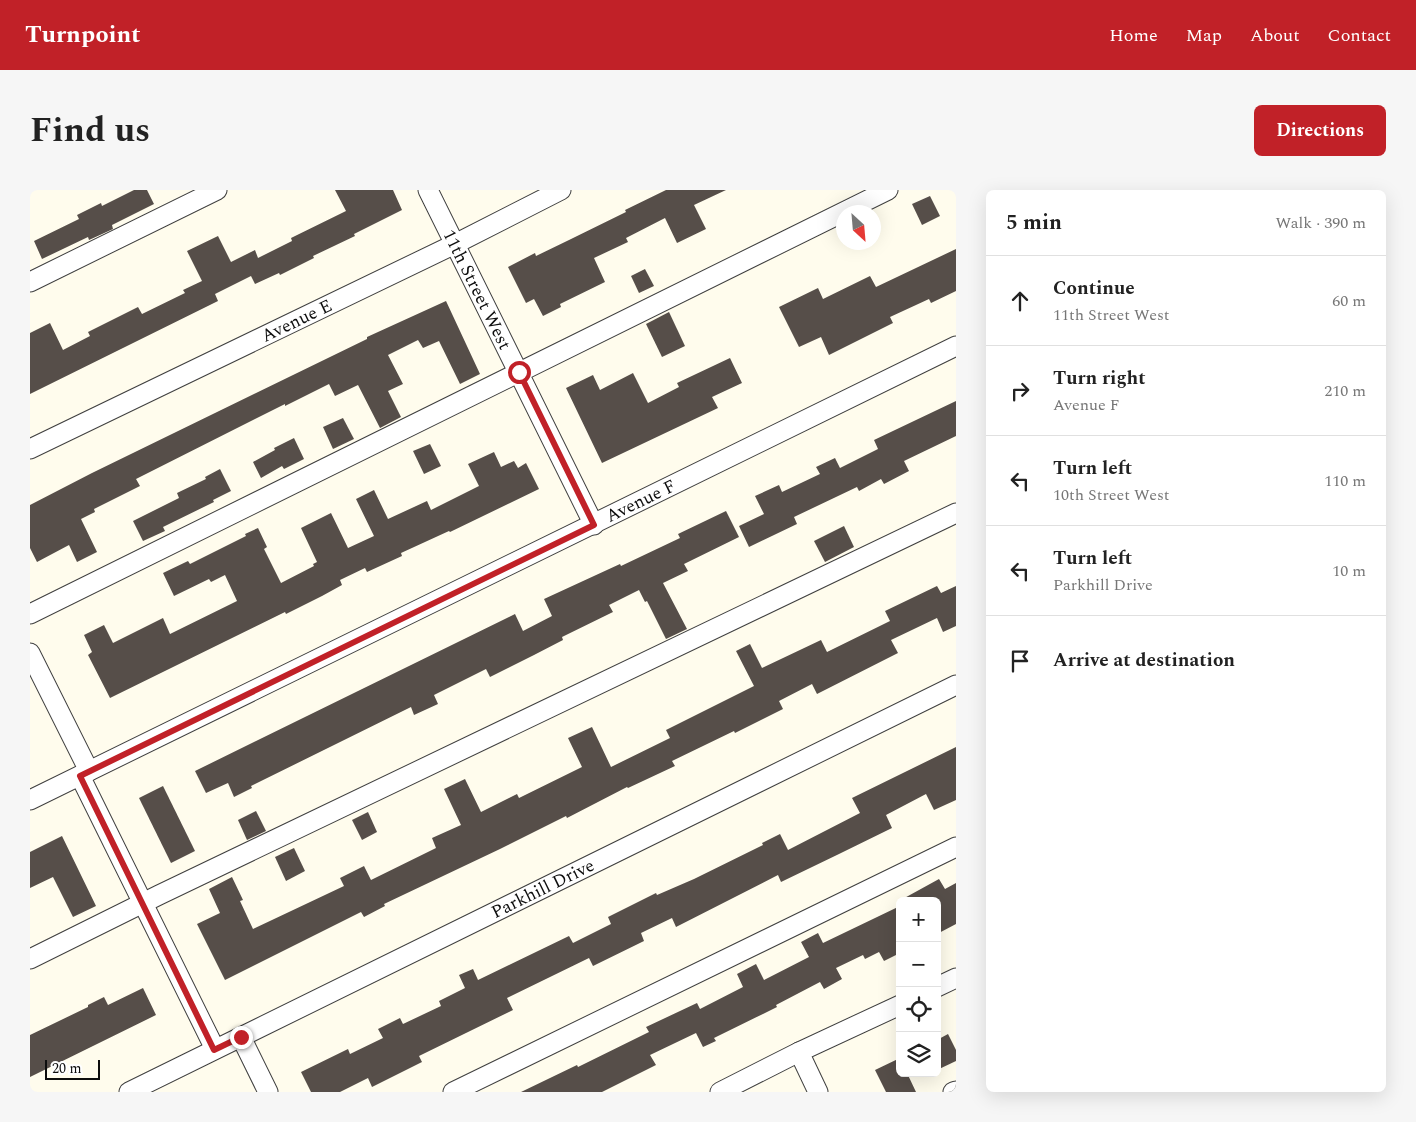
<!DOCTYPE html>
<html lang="en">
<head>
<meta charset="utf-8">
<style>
  :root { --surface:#fff; --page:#f6f6f6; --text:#222; --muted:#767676; --line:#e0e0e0; --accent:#c12128 }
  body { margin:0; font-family:Spectral,serif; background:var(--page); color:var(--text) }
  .controls { position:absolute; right:15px; bottom:15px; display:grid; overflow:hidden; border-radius:8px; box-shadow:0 5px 20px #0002 }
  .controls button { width:45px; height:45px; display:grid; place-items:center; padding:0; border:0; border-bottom:1px solid var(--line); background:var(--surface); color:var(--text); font:25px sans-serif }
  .compass { position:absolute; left:806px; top:15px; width:45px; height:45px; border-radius:50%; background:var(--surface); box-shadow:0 5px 20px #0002; rotate:154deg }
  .scale { position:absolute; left:15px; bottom:12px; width:55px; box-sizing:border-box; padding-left:5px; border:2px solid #0d0d0d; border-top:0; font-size:14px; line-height:18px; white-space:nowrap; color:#0d0d0d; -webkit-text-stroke:4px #fff; paint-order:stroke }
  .stop { position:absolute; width:15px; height:15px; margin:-11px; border:4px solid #c12128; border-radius:50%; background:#fff }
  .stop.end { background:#c12128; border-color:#fff; box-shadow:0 1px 5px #0008 }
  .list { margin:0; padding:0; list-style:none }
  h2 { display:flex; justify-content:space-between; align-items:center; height:65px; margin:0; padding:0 20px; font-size:21px }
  h2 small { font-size:16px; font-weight:400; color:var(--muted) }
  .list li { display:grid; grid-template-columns:32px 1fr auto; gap:15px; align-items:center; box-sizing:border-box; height:90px; padding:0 20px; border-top:1px solid var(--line) }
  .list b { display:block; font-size:19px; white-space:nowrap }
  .list p { margin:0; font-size:16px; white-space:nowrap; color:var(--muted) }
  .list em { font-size:16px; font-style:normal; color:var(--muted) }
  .icon { flex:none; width:28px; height:28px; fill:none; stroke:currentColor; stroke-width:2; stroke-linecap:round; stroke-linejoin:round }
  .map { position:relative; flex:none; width:926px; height:902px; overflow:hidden; border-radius:8px }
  header { display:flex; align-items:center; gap:30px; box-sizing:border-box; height:70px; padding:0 25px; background:var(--accent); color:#fff }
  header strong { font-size:24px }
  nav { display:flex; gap:28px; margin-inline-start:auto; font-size:18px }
  .intro { display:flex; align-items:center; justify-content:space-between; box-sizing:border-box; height:120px; padding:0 30px }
  h1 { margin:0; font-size:35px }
  .button { padding:12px 22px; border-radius:8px; background:var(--accent); color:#fff; font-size:18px; font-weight:700 }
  main { display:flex; gap:30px; padding:0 30px }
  aside { flex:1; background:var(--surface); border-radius:8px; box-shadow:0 5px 20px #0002 }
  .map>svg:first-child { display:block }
</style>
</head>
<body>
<header>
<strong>Turnpoint</strong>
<nav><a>Home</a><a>Map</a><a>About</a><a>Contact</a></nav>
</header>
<div class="intro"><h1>Find us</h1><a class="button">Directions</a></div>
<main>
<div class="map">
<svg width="926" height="902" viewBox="0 0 926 902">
  <rect width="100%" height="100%" fill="#fffced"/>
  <!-- building -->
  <g fill="#564e49">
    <path d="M104,0H117L124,14L82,35L83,39L59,50L58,47L12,69L4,51L49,29L47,25L71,13L72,16Z"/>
    <path d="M305,0H363L372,20L324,44L325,46L283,66L284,68L250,85L249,83L225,94L221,86L185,104L188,111L0,204V143L20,133L33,160L60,146L58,142L108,117L112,124L155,103L153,100L172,91L157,61L188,46L201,72L225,60L228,68L262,51L261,48L316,21Z"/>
    <path d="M636,0H696L664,15L676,39L647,53L635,28L596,48L598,52L564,68L575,92L530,114L531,117L513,126L504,109L496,113L478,77L505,63L506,66L539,50L596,22L595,20Z"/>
    <path d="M900,6L910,26L892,35L882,14Z"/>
    <path d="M926,59V101L901,113L899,109L860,127L863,133L799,165L791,147L769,157L749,117L788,98L793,109L840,86L846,97Z"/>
    <path d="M615,79L624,96L609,103L601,86Z"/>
    <path d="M416,111L450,184L430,194L409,151L393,158L388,150L358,165L373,194L358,201L371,227L350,238L328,195L305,206L299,194L255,216V214L106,289L110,296L64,319L65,322L51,329L67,362L47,372L39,355L7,372L0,358V315L62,283L337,149V147Z"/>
    <path d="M639,122L655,156L632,167L616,134Z"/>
    <path d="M700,168L712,193L682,207L688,218L572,273L536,198L563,185L570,200L603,183L618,213L649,197L647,193Z"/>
    <path d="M926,211V246L874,271L879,281L854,294L851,289L829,301L827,297L764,327L767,334L719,357L709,336L734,324L725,306L749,295L752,302L790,284L786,277L805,268L810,278L848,259L844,250Z"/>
    <path d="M313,228L324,249L303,259L293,237Z"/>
    <path d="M264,248L274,269L254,279L252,276L231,288L223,272L245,260L244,258Z"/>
    <path d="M400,254L411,276L394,284L383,261Z"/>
    <path d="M464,262L471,277L484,271L488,278L496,273L509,299L420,342L419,341L371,363L372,366L337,382L335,378L310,390L312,395L292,406L256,424L255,422L80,508L58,465L62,462L54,445L74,435L83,453L133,428L140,444L207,411L195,385L181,392L179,389L144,406L133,383L158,371L160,374L216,346L215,344L228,338L237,357L234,359L251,393L284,376L283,374L287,372L271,338L301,323L318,358L344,346L326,309L344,300L358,329L397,311L401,320L449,296L438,274Z"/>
    <path d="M190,279L201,301L183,310L184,312L133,337L135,341L113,351L103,331L149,308L147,303L176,289L175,287Z"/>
    <path d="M696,321L709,347L654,374L658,381L633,393L657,439L636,449L617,411L615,412L609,400L579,415L583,422L532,447L533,450L504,465L460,487L456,479L404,505L408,514L384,525L381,517L221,596L222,598L204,607L198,593L176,603L165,581L485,424L493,441L522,426L514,409L590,374L591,376L650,348L648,344Z"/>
    <path d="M814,336L824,357L795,372L784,351Z"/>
    <path d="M907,396L911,403L926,396V436L913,442L907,428L861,450L868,463L787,504L782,494L749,511L753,519L705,543L704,541L642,571L645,576L598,598L597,597L537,628L536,626L470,659L354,714L355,716L334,727L331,722L195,790L167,734L190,723L179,699L202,687L213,710L210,711L223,739L314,696L310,688L334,676L341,690L406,658L402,648L431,635L414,599L435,589L451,622L487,604L489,608L552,577L538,548L562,537L581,577L640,548L636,540L724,496L706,461L720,454L732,478L791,450L797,462L860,431L855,421Z"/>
    <path d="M926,557V610L904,620L896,604L856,625L862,638L809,664L751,692L748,685L646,737L642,728L611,743L614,751L563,776L559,768L477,808L483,820L389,866L392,872L342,897L338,888L310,902H281L271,882L318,859L320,864L353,848L348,839L370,828L373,834L411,816L409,811L435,798L429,785L443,779L448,790L539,746L543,753L581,734L578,727L626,703L627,705L664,689L733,655L732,653L750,644L758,660L830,623L822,608Z"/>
    <path d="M133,596L165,661L141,673L109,608Z"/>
    <path d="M226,621L236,641L217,650L208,630Z"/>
    <path d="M338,622L347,642L332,650L322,630Z"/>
    <path d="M32,646L66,716L43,727L23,687L0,698V662Z"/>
    <path d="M264,658L275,681L256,691L245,667Z"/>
    <path d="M909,689L915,699L926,693V734L907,744V711H869Z"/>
    <path d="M870,716V763L854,771L849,762L835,769L833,765L806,778L812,789L794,799L790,792L746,815L747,817L684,848L686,851L673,857L666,843L620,865L626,875L572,902H491L547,875L548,877L619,842L616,837L667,813L670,819L713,797L707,784L726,774L734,790L779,767L771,752L788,743L793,753Z"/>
    <path d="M113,798L126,825L0,887V845L58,817V815L74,807L78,815Z"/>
    <path d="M918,844L926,860V871L907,880V850Z"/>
    <path d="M870,868V883H877L886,902H856L845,880Z"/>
  </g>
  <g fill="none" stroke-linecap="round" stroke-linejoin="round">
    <defs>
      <g id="minor">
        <path id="s1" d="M398,0L564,335"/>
        <path d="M0,92L187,0"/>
        <path id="s2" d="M0,259L425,54L531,0"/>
        <path d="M0,424L858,0"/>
        <path d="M0,463L59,581"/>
        <path d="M50,586L185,859"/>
        <path id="s3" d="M0,610L926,156"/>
        <path d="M0,769L129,705L926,323"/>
        <path d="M907,797L926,788"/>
        <path d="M211,847L238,902"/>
        <path d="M769,862L788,902"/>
        <path id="s4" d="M99,902L926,495"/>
        <path d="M423,902L926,657"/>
        <path d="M690,902L769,862L870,815"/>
        <path d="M923,902L926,901"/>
      </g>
    </defs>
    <!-- minor casing -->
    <use href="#minor" stroke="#404040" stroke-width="21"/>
    <!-- minor -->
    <use href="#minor" stroke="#fff" stroke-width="19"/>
  </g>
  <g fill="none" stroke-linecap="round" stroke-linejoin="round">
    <!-- route -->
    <path stroke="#c12128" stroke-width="6" d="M211,847L184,860L50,586L564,335L489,182"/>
  </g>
  <g text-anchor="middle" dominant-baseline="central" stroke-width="5" stroke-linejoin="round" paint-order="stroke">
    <!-- street labels -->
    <g font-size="18" fill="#0d0d0d" stroke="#fff">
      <text stroke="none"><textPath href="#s1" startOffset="111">11th Street West</textPath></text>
      <text stroke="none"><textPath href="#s2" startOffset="296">Avenue E</textPath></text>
      <text stroke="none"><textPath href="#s3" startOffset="680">Avenue F</textPath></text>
      <text stroke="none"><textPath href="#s4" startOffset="461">Parkhill Drive</textPath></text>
    </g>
  </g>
</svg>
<div class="controls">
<button>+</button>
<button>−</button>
<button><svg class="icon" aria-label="locate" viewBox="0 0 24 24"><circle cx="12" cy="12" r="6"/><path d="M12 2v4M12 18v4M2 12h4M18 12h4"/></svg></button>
<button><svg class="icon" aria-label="layers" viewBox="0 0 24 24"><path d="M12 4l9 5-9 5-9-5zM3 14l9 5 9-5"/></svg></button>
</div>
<svg class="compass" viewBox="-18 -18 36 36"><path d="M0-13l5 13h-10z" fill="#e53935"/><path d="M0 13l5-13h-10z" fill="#767676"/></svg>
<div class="scale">20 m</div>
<div class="stop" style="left:489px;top:182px"></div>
<div class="stop end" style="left:211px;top:847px"></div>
</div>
<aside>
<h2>5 min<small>Walk · 390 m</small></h2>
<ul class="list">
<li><svg class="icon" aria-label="ahead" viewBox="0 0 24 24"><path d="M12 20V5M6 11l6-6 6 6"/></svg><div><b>Continue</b><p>11th Street West</p></div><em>60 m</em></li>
<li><svg class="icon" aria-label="right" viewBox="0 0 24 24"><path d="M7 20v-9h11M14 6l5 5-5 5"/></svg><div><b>Turn right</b><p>Avenue F</p></div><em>210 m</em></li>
<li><svg class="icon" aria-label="left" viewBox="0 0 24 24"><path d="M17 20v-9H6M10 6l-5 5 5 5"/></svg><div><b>Turn left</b><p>10th Street West</p></div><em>110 m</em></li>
<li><svg class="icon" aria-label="left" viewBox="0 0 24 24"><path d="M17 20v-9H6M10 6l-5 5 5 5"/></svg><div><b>Turn left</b><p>Parkhill Drive</p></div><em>10 m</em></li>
<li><svg class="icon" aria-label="arrive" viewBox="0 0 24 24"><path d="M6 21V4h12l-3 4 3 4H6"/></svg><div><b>Arrive at destination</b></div></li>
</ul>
</aside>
</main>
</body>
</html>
